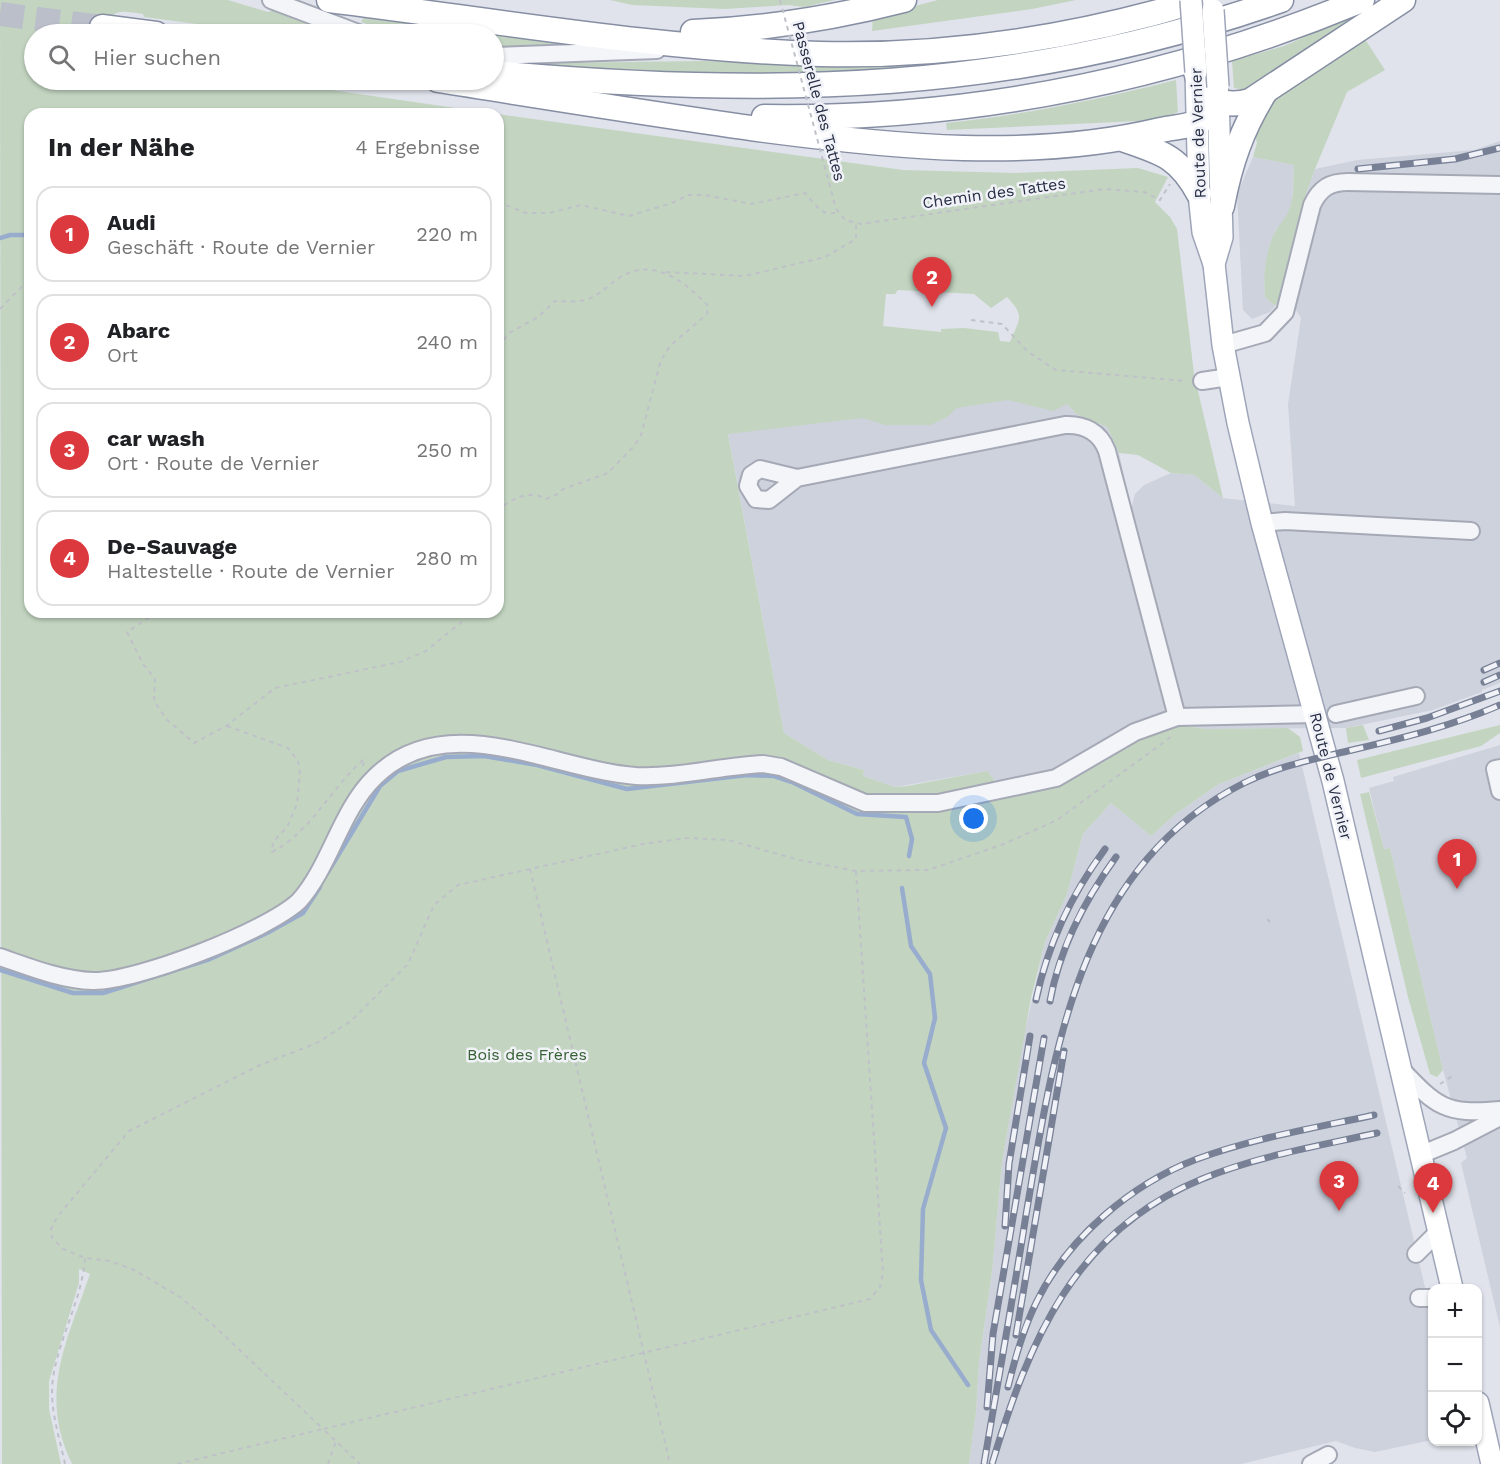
<!DOCTYPE html>
<html lang="de">
<head>
<meta charset="utf-8">
<style>
  :root { --surface:#fff; --page:#f6f6f6; --text:#202124; --muted:#757577; --line:#e0e0e0; --accent:#dc393f }
  body { margin:0; font-family:"Work Sans",sans-serif; background:var(--page); color:var(--text) }
  .controls { position:absolute; right:18px; bottom:18px; display:grid; overflow:hidden; border-radius:12px; box-shadow:0 2px 4px #0004 }
  .controls button { width:54px; height:54px; display:grid; place-items:center; padding:0; border:0; border-bottom:2px solid var(--line); background:var(--surface); color:var(--text); font:30px sans-serif }
  .you { position:absolute; left:974px; top:819px; width:21px; height:21px; margin:-15px; border:4px solid #fff; border-radius:50%; background:#1a73e8; box-shadow:0 0 0 9px #1a73e833 }
  .badge { display:grid; place-items:center; width:39px; height:39px; border-radius:50%; background:var(--accent); color:#fff; font-size:20px; font-weight:700 }
  .pin { position:absolute; translate:-50% -50px; filter:drop-shadow(0 2px 3px #0008) }
  .pin::after { content:''; position:absolute; top:32px; width:21px; height:18px; background:inherit; clip-path:polygon(0 0,100% 0,50% 100%) }
  .list { margin:0; padding:0; list-style:none }
  h2 { display:flex; justify-content:space-between; align-items:center; height:78px; margin:0; padding:0 24px; font-size:26px }
  h2 small { font-size:20px; font-weight:400; color:var(--muted) }
  .list li { display:grid; grid-template-columns:39px 1fr auto; gap:18px; align-items:center; box-sizing:border-box; height:96px; margin:0 12px 12px; padding:0 12px; border:2px solid var(--line); border-radius:18px }
  .list b { display:block; font-size:22px; white-space:nowrap }
  .list p { margin:0; font-size:20px; white-space:nowrap; color:var(--muted) }
  .list em { font-size:20px; font-style:normal; color:var(--muted) }
  .icon { flex:none; width:33px; height:33px; fill:none; stroke:currentColor; stroke-width:2; stroke-linecap:round; stroke-linejoin:round }
  .map { position:relative; flex:none; width:1500px; height:1464px; overflow:hidden }
  .search { position:absolute; background:var(--surface); box-shadow:0 2px 4px #0004; left:24px; top:24px; width:480px; height:66px; display:flex; align-items:center; gap:15px; box-sizing:border-box; padding:0 21px; border-radius:33px; color:var(--muted); font-size:22px }
  .panel { position:absolute; background:var(--surface); box-shadow:0 2px 4px #0004; left:24px; top:108px; width:480px; height:510px; border-radius:18px }
  .map>svg:first-child { display:block }
</style>
</head>
<body>
<div class="map">
<svg width="1500" height="1464" viewBox="0 0 1500 1464">
  <rect width="100%" height="100%" fill="#e0e3eb"/>
  <!-- built -->
  <g fill="#ced2dd">
    <path d="M1500,141V683L1482,690V692L1433,710L1346,728L1205,729L1179,725L1071,778L1008,797L987,771L895,787L863,776L864,770L828,760L784,733L728,433L1010,343L1076,414L1107,427L1119,453L1131,509L1135,494L1144,485L1171,473L1194,475L1223,498L1295,506L1288,404L1301,318L1284,291L1305,197L1315,169L1357,160L1474,150Z"/>
    <path d="M1253,157L1294,165L1292,202L1286,218L1276,230L1270,243L1264,282L1265,297L1275,306L1270,312L1252,319L1243,310L1237,194Z"/>
    <path d="M1500,745V1327L1461,1163L1467,1158L1443,1070L1390,848L1384,849L1369,788L1394,781L1393,777Z"/>
    <path d="M1299,753L1432,1317V1440L1375,1452L1355,1448L1336,1441L1241,1464H969L976,1412L979,1363L992,1272L1002,1162L1023,1040L1045,942L1067,894L1083,834L1111,803L1151,836L1177,813L1219,784Z"/>
  </g>
  <!-- green -->
  <g fill="#c3d5c1" fill-rule="evenodd">
    <path d="M0,0H228L268,12L274,10L341,34H274L144,17L143,14C117,10 112,9 101,34H34V80H215L237,84L241,80H262L497,114H30V612H498V114L903,170L1015,173L1138,168L1168,177L1155,202L1170,217L1177,229L1194,374L1223,498L1194,475L1171,473L1138,455L1119,453L1107,427L1076,414L1067,404L1053,411L1008,400L957,408L947,417L931,425H885L863,418L728,434L784,733L828,760L864,770L863,776L895,787L907,786L987,771L1008,797L1053,786L1080,774L1154,731L1179,725L1205,729L1288,728L1300,737L1303,751L1219,784L1177,813L1151,836L1111,803L1083,834L1067,894L1045,942L1031,998L1002,1162L992,1272L979,1363L976,1412L969,1464H72C38,1394 67,1341 90,1274L79,1269V1283L49,1381V1409L61,1464H2ZM898,290L974,294L991,308L1007,297C1026,317 1019,319 1010,342L1000,341L998,332L964,328L941,329V332L883,326L886,294H895Z"/>
    <path d="M610,0H835L804,7L788,5L725,9L632,5Z"/>
    <path d="M938,0H1076L1032,9L872,31L873,17Z"/>
    <path d="M1375,6L1377,9L1244,90L1234,88L1232,61L1284,46Z"/>
    <path d="M363,18L592,45L538,48L494,46V34H399L361,22Z"/>
    <path d="M1363,36L1385,70L1347,92L1315,169L1305,197L1284,291L1275,306L1265,297C1263,277 1265,251 1275,232C1281,222 1288,216 1291,204C1294,192 1293,178 1294,165L1253,157L1257,143L1254,130L1270,100Z"/>
    <path d="M704,61L870,66L933,62V66C804,77 676,77 547,66L550,63Z"/>
    <path d="M1176,80L1178,112L1159,120L947,130L946,123C1025,115 1100,99 1176,80Z"/>
    <path d="M1363,725L1369,740L1348,743L1346,728Z"/>
    <path d="M1500,725V733L1481,746L1361,778L1357,760Z"/>
    <path d="M1369,792L1384,849L1390,848L1443,1070L1437,1077L1430,1074L1408,997L1360,794Z"/>
  </g>
  <g fill="none" stroke-linecap="round" stroke-linejoin="round">
    <!-- stream -->
    <g stroke="#98acce" stroke-width="4.5">
      <path d="M0,238L10,235H30"/>
      <path d="M328,872L380,786L398,771L446,757L484,756L537,765L627,789L747,775L774,776L792,782L857,814L906,817L912,839L909,856"/>
      <path d="M902,888L911,946L930,974L935,1018L924,1063L946,1128L923,1209L921,1280L931,1330L968,1385"/>
      <path d="M0,970L73,993H103L210,959L267,933L303,913L320,887"/>
    </g>
    <!-- highway-tunnel -->
    <path stroke="#bbbfca" stroke-width="24" stroke-dasharray="24 12" stroke-linecap="butt" d="M0,14L102,27"/>
    <defs>
      <g id="minor">
        <path d="M271,0L361,34"/>
        <path d="M494,56L657,50"/>
        <path d="M1223,345L1265,333L1285,312L1312,205C1320,188 1330,182 1348,182L1500,185"/>
        <path d="M1202,381L1229,377"/>
        <path d="M797,478L769,500L756,499L748,486L751,475L760,469L797,478L1065,425C1084,424 1100,432 1107,451L1177,717"/>
        <path d="M1262,523L1285,521L1471,531"/>
        <path d="M1336,714L1416,696"/>
        <path d="M1500,768L1495,769L1500,791"/>
        <path d="M0,957C29,967 61,980 93,981C136,982 267,931 299,901C331,865 340,811 375,777C447,706 553,770 636,776C678,778 721,766 763,764L781,767L865,803H938L1056,778L1135,732L1177,717L1316,714"/>
        <path d="M1400,1068C1437,1107 1445,1115 1500,1110"/>
        <path d="M1420,1155L1454,1141L1500,1117"/>
        <path d="M1416,1254L1438,1232"/>
        <path d="M1419,1298H1432"/>
        <path d="M1311,1464L1328,1455"/>
      </g>
      <g id="major">
        <path d="M1196,72L1199,194L1203,232L1214,264L1223,345L1238,423L1262,523L1333,781L1452,1288"/>
        <path d="M1214,264L1222,237L1218,94"/>
        <path d="M1478,1403L1492,1464"/>
      </g>
      <g id="highway">
        <path d="M329,0C492,20 656,49 820,54C948,57 1078,37 1200,0"/>
        <path d="M102,27L156,34"/>
        <path d="M693,32C765,29 834,18 904,0"/>
        <path d="M1196,72C1204,98 1222,109 1250,101L1403,0"/>
        <path d="M494,73C770,98 1017,93 1281,0"/>
        <path d="M438,80C547,97 656,115 765,130C895,147 1032,161 1161,130C1185,125 1205,128 1218,102"/>
        <path d="M764,117C970,120 1172,79 1362,0"/>
        <path d="M1125,140C1163,153 1179,157 1199,194"/>
        <path d="M1222,206C1230,163 1242,129 1265,92"/>
      </g>
    </defs>
    <!-- minor casing -->
    <use href="#minor" stroke="#a5a9b6" stroke-width="20"/>
    <!-- major casing -->
    <use href="#major" stroke="#9ea5b8" stroke-width="24"/>
    <!-- highway casing -->
    <use href="#highway" stroke="#868ea3" stroke-width="27"/>
    <!-- path -->
    <g stroke="#bfc1c9" stroke-width="2" stroke-dasharray="4.5 4.5" stroke-linecap="butt">
      <path d="M498,202L526,213H549L581,205L629,216L672,203L688,195H705L751,204L805,193C814,203 823,218 837,212"/>
      <path d="M836,209L845,220L861,224L1104,189L1144,192L1160,200L1170,184"/>
      <path d="M666,272L745,276L825,257L856,239V224"/>
      <path d="M0,309L30,278"/>
      <path d="M971,320L1002,324L1028,352L1056,370L1186,381"/>
      <path d="M498,347L509,333L538,317L555,301C565,301 578,303 588,299C600,295 608,285 619,278C652,256 685,281 708,306L707,314L670,346L661,360L641,435L635,445L608,473L563,489L556,495L546,499C530,489 508,499 498,512"/>
      <path d="M157,612L127,632L143,664L155,679L154,701L167,720L194,743L226,726L275,688L400,662L426,651L464,620L463,612"/>
      <path d="M227,726L288,748L298,761L300,774L297,804L287,827L273,842L272,852C312,831 330,789 364,759L363,766"/>
      <path d="M530,869L670,1464"/>
      <path d="M856,871L883,1273L880,1287L870,1299L323,1429L210,1322L180,1297L134,1270L110,1261L85,1258L63,1249L52,1238L51,1229L57,1217L129,1131L260,1065L317,1043L351,1021L408,964L434,905L458,885L643,844L687,838L728,840L799,860L856,871L928,870L1004,844L1057,820L1171,737"/>
      <path d="M1267,919L1272,924"/>
      <path d="M1440,1084L1454,1075"/>
      <path d="M1398,1186L1405,1193"/>
      <path d="M65,1464C59,1435 49,1408 53,1378C59,1337 82,1300 85,1258"/>
      <path d="M177,1464L323,1429L360,1464"/>
      <path d="M328,1464L336,1441"/>
    </g>
    <!-- minor -->
    <use href="#minor" stroke="#f4f5f8" stroke-width="16"/>
    <!-- major -->
    <use href="#major" stroke="#fff" stroke-width="21"/>
    <!-- highway -->
    <use href="#highway" stroke="#fff" stroke-width="24"/>
    <defs>
      <g id="rail">
        <path d="M1358,169L1455,159L1500,148"/>
        <path d="M1484,670L1500,663"/>
        <path d="M1484,682L1500,675"/>
        <path d="M1379,731L1427,718L1500,691"/>
        <path d="M1036,1000C1048,943 1071,895 1105,849"/>
        <path d="M1050,1001C1060,947 1084,901 1116,857"/>
        <path d="M1005,1226L1009,1164L1030,1036"/>
        <path d="M1016,1335L1064,1051"/>
        <path d="M1008,1387C1015,1358 1023,1329 1037,1301C1068,1238 1131,1184 1197,1159C1253,1138 1315,1128 1374,1115"/>
        <path d="M987,1407L993,1334L1044,1038"/>
        <path d="M984,1464C998,1381 1013,1298 1026,1215C1054,1050 1078,867 1244,783C1278,766 1315,759 1352,750C1403,738 1452,726 1500,705"/>
        <path d="M992,1464C1029,1341 1074,1231 1202,1179C1257,1156 1319,1146 1377,1133"/>
      </g>
    </defs>
    <!-- rail casing -->
    <use href="#rail" stroke="#788096" stroke-width="7"/>
    <!-- rail -->
    <use href="#rail" stroke="#f0f2f8" stroke-width="4.5" stroke-dasharray="14" stroke-linecap="butt"/>
    <defs>
      <g id="major-bridge">
        <path d="M1191,0L1196,72"/>
        <path d="M1213,10L1218,87"/>
      </g>
    </defs>
    <!-- major-bridge casing -->
    <use href="#major-bridge" stroke="#9ea5b8" stroke-width="24" stroke-linecap="butt"/>
    <!-- path-bridge -->
    <path stroke="#bfc1c9" stroke-width="2" stroke-dasharray="4.5 4.5" stroke-linecap="butt" d="M780,0L836,209"/>
    <!-- major-bridge -->
    <use href="#major-bridge" stroke="#fff" stroke-width="21"/>
  </g>
  <g text-anchor="middle" dominant-baseline="central" stroke-width="5" stroke-linejoin="round" paint-order="stroke">
    <!-- street labels -->
    <g font-size="16" fill="#272e44" stroke="#f0f2f8">
      <text transform="translate(819 101) rotate(75)">Passerelle des Tattes</text>
      <text transform="translate(1198 133) rotate(-92)">Route de Vernier</text>
      <text transform="translate(994 193) rotate(-8)">Chemin des Tattes</text>
      <text transform="translate(1331 776) rotate(76)">Route de Vernier</text>
    </g>
    <!-- park labels -->
    <g font-size="16" fill="#366133" stroke="#f0f2f8">
      <text x="527" y="1054">Bois des Frères</text>
    </g>
  </g>
</svg>
<div class="controls">
<button>+</button>
<button>−</button>
<button><svg class="icon" aria-label="locate" viewBox="0 0 24 24"><circle cx="12" cy="12" r="6"/><path d="M12 2v4M12 18v4M2 12h4M18 12h4"/></svg></button>
</div>
<div class="you"></div>
<div class="pin badge" style="left:1457px;top:889px">1</div>
<div class="pin badge" style="left:932px;top:307px">2</div>
<div class="pin badge" style="left:1339px;top:1211px">3</div>
<div class="pin badge" style="left:1433px;top:1213px">4</div>
<div class="search"><svg class="icon" aria-label="search" viewBox="0 0 24 24"><circle cx="10" cy="10" r="6"/><path d="M15 15l6 6"/></svg>Hier suchen</div>
<section class="panel">
<h2>In der Nähe<small>4 Ergebnisse</small></h2>
<ul class="list">
<li><span class="badge">1</span><div><b>Audi</b><p>Geschäft · Route de Vernier</p></div><em>220 m</em></li>
<li><span class="badge">2</span><div><b>Abarc</b><p>Ort</p></div><em>240 m</em></li>
<li><span class="badge">3</span><div><b>car wash</b><p>Ort · Route de Vernier</p></div><em>250 m</em></li>
<li><span class="badge">4</span><div><b>De-Sauvage</b><p>Haltestelle · Route de Vernier</p></div><em>280 m</em></li>
</ul>
</section>
</div>
</body>
</html>
